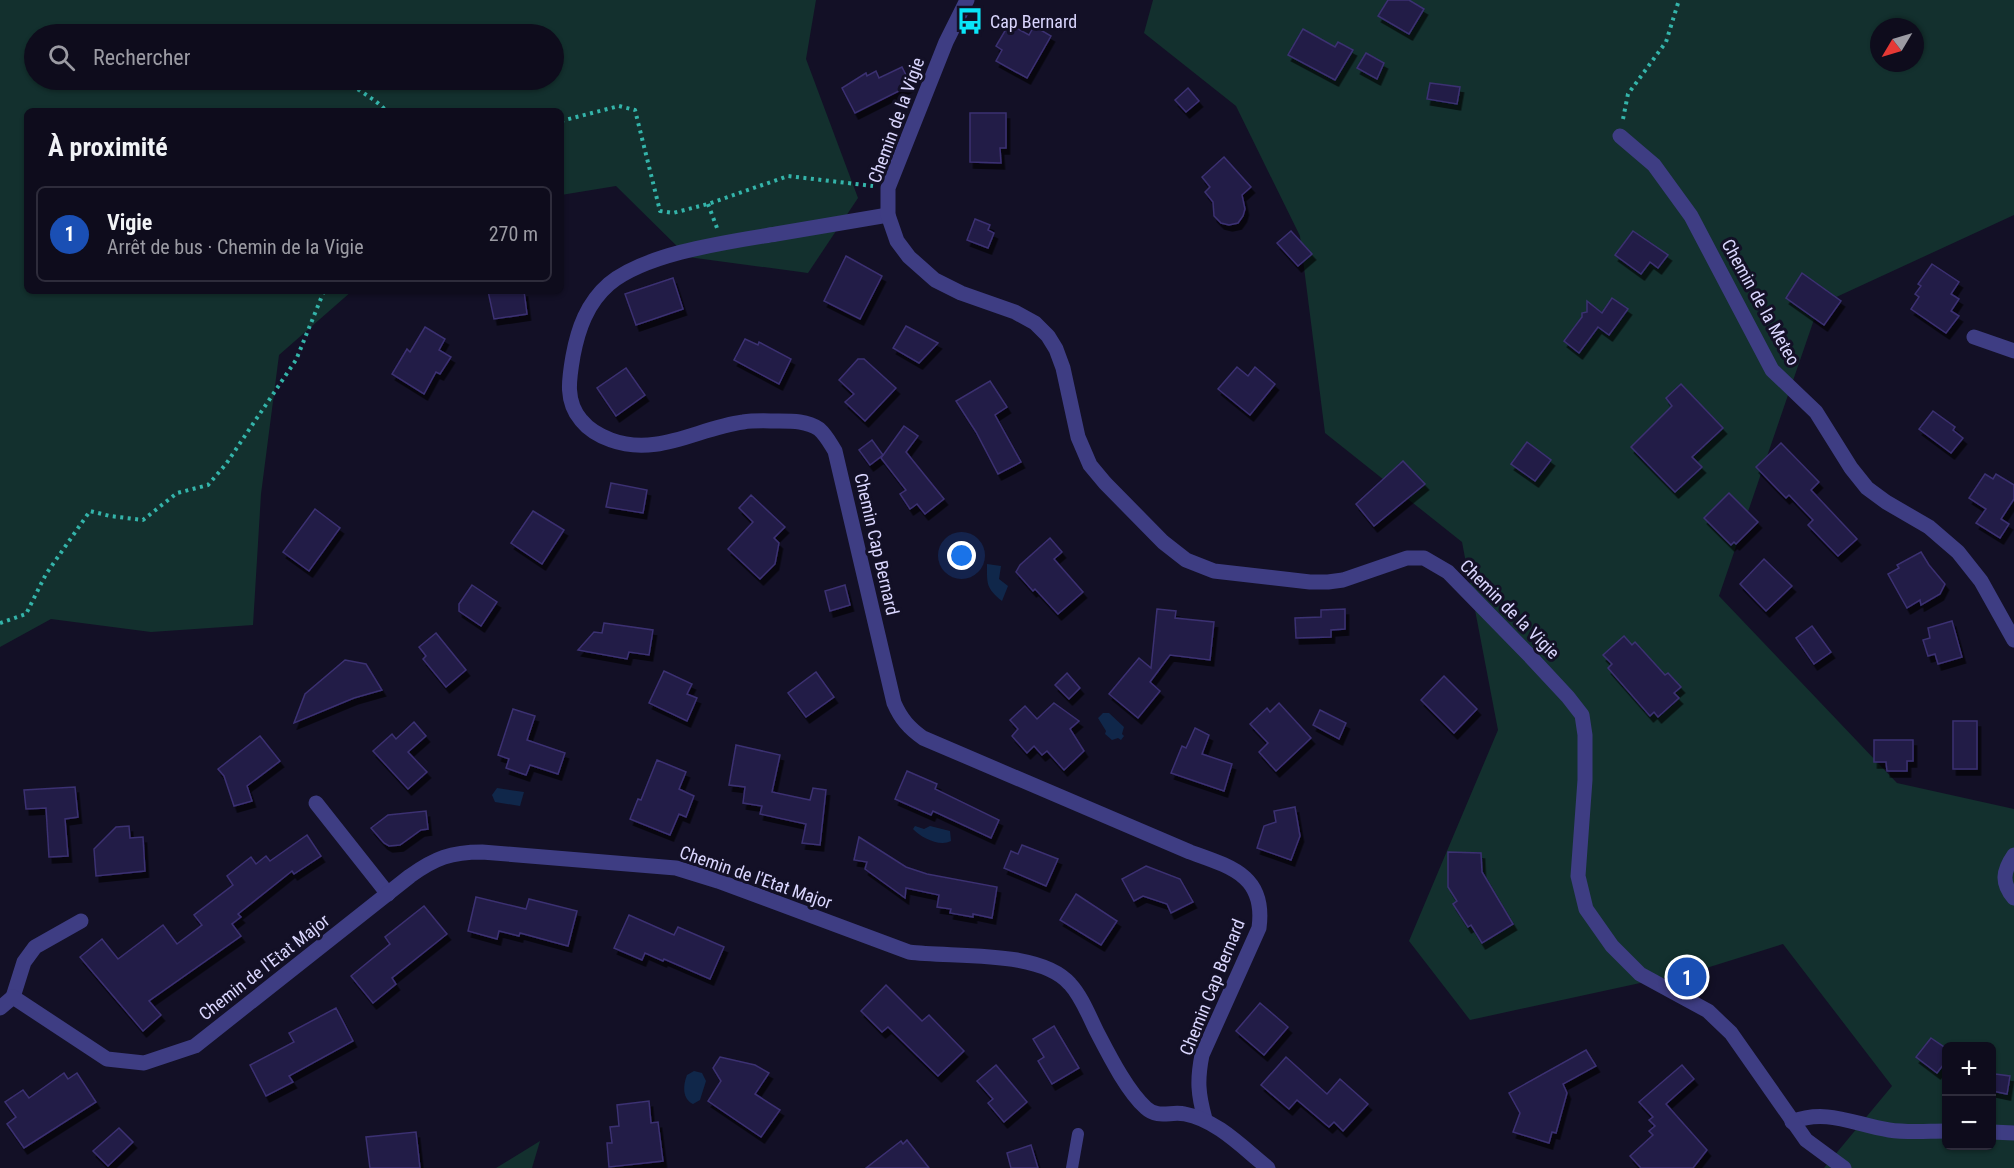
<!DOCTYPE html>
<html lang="fr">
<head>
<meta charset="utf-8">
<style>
  :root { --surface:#0e0c1c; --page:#1c1a29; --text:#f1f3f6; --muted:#9b9ba3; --line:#2e2c3b; --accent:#0b8043 }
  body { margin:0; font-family:"Roboto Condensed",sans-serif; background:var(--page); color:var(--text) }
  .controls { position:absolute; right:18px; bottom:18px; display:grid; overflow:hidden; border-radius:9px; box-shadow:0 2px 4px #0004 }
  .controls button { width:54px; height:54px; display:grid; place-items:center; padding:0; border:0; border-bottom:2px solid var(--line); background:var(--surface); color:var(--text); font:30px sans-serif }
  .compass { position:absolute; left:1870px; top:18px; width:54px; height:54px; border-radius:50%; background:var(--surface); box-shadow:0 2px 4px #0004; rotate:232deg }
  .you { position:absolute; left:962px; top:556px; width:21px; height:21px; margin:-15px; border:4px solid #fff; border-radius:50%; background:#1a73e8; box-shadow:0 0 0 9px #1a73e833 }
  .badge { display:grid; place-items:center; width:39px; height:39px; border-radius:50%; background:var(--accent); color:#fff; font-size:20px; font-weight:700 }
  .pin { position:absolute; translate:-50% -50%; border:3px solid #fff; box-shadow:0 2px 6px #0006 }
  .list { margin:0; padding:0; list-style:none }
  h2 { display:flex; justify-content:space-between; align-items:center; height:78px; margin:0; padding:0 24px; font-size:26px }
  h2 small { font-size:20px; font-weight:400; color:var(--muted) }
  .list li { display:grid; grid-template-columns:39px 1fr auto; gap:18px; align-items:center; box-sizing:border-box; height:96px; margin:0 12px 12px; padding:0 12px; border:2px solid var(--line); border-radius:9px }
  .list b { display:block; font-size:22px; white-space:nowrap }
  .list p { margin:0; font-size:20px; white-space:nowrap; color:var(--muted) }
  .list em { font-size:20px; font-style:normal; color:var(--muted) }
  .icon { flex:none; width:33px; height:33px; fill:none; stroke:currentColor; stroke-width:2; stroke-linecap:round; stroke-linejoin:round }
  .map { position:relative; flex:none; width:2014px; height:1168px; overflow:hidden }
  .search { position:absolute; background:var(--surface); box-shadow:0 2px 4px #0004; left:24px; top:24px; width:540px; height:66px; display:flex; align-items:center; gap:15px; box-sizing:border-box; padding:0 21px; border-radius:33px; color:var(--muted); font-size:22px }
  .panel { position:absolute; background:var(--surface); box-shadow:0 2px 4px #0004; left:24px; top:108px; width:540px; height:186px; border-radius:9px }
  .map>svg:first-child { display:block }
</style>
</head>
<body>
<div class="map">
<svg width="2014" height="1168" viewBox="0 0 2014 1168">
  <defs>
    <filter id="shadow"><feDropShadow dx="3.5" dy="6" stdDeviation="0" flood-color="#0009"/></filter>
  </defs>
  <rect width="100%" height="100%" fill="#131026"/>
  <!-- green -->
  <g fill="#13302e" fill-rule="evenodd">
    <path d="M0,0H816L806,59L858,198L808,273L688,257L616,186L561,195V111H27V291H352L279,355L261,494L253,625L151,632L51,619L0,647ZM34,34H554V80H34Z"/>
    <path d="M1153,0H2014V215L1819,305L1719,596L1897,783L2014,809V1168H1824L1892,1086L1783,944L1700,970L1470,1020L1409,941L1498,730L1462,542L1325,433L1300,236L1236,106L1144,33ZM1879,27H1915V63H1879ZM1946,1046H1992V1146H1946Z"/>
    <path d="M540,1141L532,1168H496Z"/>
  </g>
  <!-- water -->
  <g fill="#10274a">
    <path d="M987,564L1001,566L999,579L1008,586L1002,601C986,588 987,584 987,564Z"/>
    <path d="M1103,713H1109L1124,727L1122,734L1124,736L1121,740L1118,738L1112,740L1105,734L1106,731L1098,718Z"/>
    <path d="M497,788L524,792L520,806L495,802L492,795Z"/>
    <path d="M915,826L924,829L930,826L950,831L951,841C940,847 921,838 913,829Z"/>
    <path d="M694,1071L702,1073L706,1081L700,1100L693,1104C682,1099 683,1085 687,1075Z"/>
  </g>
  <!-- building -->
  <g fill="#241d46" stroke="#3b3072" stroke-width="1.5" filter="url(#shadow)">
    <path d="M1388,0H1409L1424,9L1409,34L1378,16Z"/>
    <path d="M1009,24L1029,35L1034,26L1051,36L1027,78L996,61L1002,50L996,46Z"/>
    <path d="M1303,29L1335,47L1338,42L1353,50L1335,80L1288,55Z"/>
    <path d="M1366,53L1384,63L1377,79L1357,68Z"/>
    <path d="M902,67L911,85L855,113L842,88L866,73L867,76L876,71L879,78Z"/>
    <path d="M1430,83L1460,87L1457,104L1427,99Z"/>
    <path d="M1188,88L1199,101L1186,112L1175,100Z"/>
    <path d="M970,113H1006V148H1000L1001,163L970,162Z"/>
    <path d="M1224,157L1251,187L1242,195L1245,209L1243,216L1238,223L1229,225L1221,223L1214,216L1213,202L1205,192L1210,187L1202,177Z"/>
    <path d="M975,219L990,225L988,230L994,233L988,248L967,240Z"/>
    <path d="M1291,231L1312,254L1298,266L1277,243Z"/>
    <path d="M1633,231L1668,255L1658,268L1650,262L1641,274L1615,255Z"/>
    <path d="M846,256L882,276L860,319L824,301Z"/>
    <path d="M1932,264L1959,282L1951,294L1959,299L1951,311L1959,316L1946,333L1911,309L1919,297L1915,294L1921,286L1918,284Z"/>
    <path d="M1802,273L1841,301L1824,325L1786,298Z"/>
    <path d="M673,278L683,309L636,325L625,294Z"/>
    <path d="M488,291H524L527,314L494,319Z"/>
    <path d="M1612,298L1628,309L1609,335L1598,327L1579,353L1564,341L1582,317V313L1587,312V301L1602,313Z"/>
    <path d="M906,326L938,343L919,363L893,348Z"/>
    <path d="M425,327L445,339L439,350L451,357L440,374L436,372L424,394L392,374L407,349L410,352Z"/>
    <path d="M745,339L758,345L759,342L791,359L779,384L734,360Z"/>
    <path d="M858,359H864L896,388L865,421L845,402L854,394L839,380Z"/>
    <path d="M1237,367L1248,376L1255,367L1275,384L1250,415L1218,389Z"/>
    <path d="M626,368L645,395L616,416L597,388Z"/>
    <path d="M990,381L1007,407L995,415L1021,462L998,474L976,432L956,401Z"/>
    <path d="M1681,384L1723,428L1692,457L1702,467L1675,492L1631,447L1672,406L1666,398Z"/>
    <path d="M1933,411L1955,427L1953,430L1963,438L1951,453L1919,429Z"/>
    <path d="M904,426L918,436L906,452L944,499L925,514L917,504L910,509L900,494L906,490L881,458Z"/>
    <path d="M872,440L883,455L870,465L859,450Z"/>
    <path d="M1527,442L1551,460L1535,481L1511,464Z"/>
    <path d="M1781,443L1819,482L1811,490L1857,539L1838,556L1808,525L1813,520L1789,495L1786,498L1756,467Z"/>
    <path d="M1403,461L1425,484L1374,526L1356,504Z"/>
    <path d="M1985,474L1993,479L1996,474L2014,485V499L2001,519L2009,524L2000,538L1976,523L1986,509L1969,498Z"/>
    <path d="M611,483L647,490L643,513L606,507Z"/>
    <path d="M1729,493L1758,522L1736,544L1734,542L1731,545L1704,518Z"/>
    <path d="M751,495L785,527L774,538L779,543L775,564L760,579L728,549L753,522L739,508Z"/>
    <path d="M315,509L340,528L309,571L283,552Z"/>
    <path d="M533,511L564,530L542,564L511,543Z"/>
    <path d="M1050,538L1062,552L1054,559L1083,592L1058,614L1035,589L1033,591L1016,572L1020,565Z"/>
    <path d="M1921,552L1929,565L1945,584L1940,594L1921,605L1920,600L1907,608L1888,574L1899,568L1897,565Z"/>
    <path d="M1764,559L1792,586L1766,611L1740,584Z"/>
    <path d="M472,585L497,602L481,626L459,611V604Z"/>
    <path d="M845,585L850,605L830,611L825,591Z"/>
    <path d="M1157,609L1176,611L1175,618L1214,622L1210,660L1170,655L1150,682L1160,691L1138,718L1109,694L1139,658L1151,668Z"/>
    <path d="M1345,609V629L1331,630V637L1296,638L1295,618L1321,617V610Z"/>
    <path d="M1952,621L1962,657L1938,664L1935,654L1928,656L1923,640L1930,638L1928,628Z"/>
    <path d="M604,623L653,630L649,655L629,652L627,659L578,650L594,632L602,633Z"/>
    <path d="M1812,626L1831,652L1814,664L1796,638Z"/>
    <path d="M436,633L466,670L446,687L423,659L426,656L419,647Z"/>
    <path d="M1624,636L1632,645L1635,642L1665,675L1668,673L1681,687L1674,693L1679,698L1658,717L1654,712L1650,716L1608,668L1612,664L1603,655Z"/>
    <path d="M345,660L366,664L382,690L354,698L294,723L305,694Z"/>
    <path d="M664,671L692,684L687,694L697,698L687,721L649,703Z"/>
    <path d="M816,672L834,697L806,717L788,693Z"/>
    <path d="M1067,673L1080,688L1069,699L1055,685Z"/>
    <path d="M1444,676L1477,709L1454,733L1421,700Z"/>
    <path d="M1054,703L1079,721L1070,729L1084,751L1064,770L1047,751L1042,755L1034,746L1027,753L1012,736L1018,729L1010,720L1025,706L1037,719Z"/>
    <path d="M1279,703L1311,738L1276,771L1259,752L1268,743L1250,724L1267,708L1270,712Z"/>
    <path d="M513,709L535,716L527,740L565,753L558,774L530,765L526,775L506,768L509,759L498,755Z"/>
    <path d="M1320,710L1346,723L1339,739L1313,725Z"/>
    <rect x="1953" y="721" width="24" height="48"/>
    <path d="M414,722L426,736L408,752L427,772L408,789L373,751L392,734L396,739Z"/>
    <path d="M1195,728L1209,735L1202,754L1232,764L1224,791L1171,773L1182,746L1186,748Z"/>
    <path d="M260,736L280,761L247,786L252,801L234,806L224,776L218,769Z"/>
    <path d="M1874,740H1913V761H1907V771H1887L1886,762H1874Z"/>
    <path d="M736,745L780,755L772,792L810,800L813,788L826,790L820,845L802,843L806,824L760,814L762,806L743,803L745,787L729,785Z"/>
    <path d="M657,760L686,772L679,789L694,796L686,817L679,814L670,835L630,819L638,799L641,800Z"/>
    <path d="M907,771L937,784L935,789L999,820L991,838L933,811L931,815L895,799Z"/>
    <path d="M75,787L78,817L65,819L68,856L49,857L46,808L26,809L24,790Z"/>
    <path d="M1295,807L1300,836L1291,860L1257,848L1264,826L1276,822L1274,811Z"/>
    <path d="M426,811L428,829L421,830L400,845L389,846L384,843L371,828L388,815Z"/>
    <path d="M129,826L130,838L143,837L145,871L96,876L94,849L116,827Z"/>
    <path d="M307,835L321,856L294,874L292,871L238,914L241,917L232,924L241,936L149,1001L161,1015L143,1031L80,957L102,939L118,959L163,925L177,944L202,925L194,915L233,885L227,876L251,857L256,864L266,856L270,861Z"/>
    <path d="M859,837L906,867L927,874L997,887L992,918L973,914V917L950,913L951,909L937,907L939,895L906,888L905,898L865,869L867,862L854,860Z"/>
    <path d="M1022,845L1058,859L1046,886L1004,868L1011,851L1018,854Z"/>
    <path d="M1448,852L1481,853L1482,872L1513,924L1482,943L1471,925L1468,927L1453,904L1457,901L1448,887Z"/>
    <path d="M1146,866L1180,879L1193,902L1171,913L1167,904L1143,896L1134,901L1122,879Z"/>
    <path d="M1076,894L1117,921L1101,945L1060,920Z"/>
    <path d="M476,897L526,909L529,899L577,911L568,946L520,933L519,936L499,931L497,939L468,931Z"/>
    <path d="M424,906L447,934L392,978L396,984L373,1003L351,976L390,944L385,937Z"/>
    <path d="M629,915L674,935L678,927L724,947L710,979L664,959L663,961L645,953L642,960L614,948Z"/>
    <path d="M886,985L922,1021L929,1015L964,1051L938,1076L888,1027L882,1032L861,1011Z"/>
    <path d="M1260,1003L1288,1027L1264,1055L1236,1031Z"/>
    <path d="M336,1008L353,1041L289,1076L293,1082L266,1096L250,1065L294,1042L289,1033Z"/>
    <path d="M1054,1026L1079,1068L1052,1084L1038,1061L1044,1057L1033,1039Z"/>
    <path d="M1931,1038L1947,1049V1060L1937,1073L1916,1057Z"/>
    <path d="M1586,1050L1596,1066L1563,1084L1567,1093L1556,1133L1552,1132L1549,1143L1513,1132L1520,1113L1509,1093Z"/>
    <path d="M720,1057L755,1065L769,1073L755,1094L780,1110L761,1137L708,1101L721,1081L713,1068Z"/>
    <path d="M1286,1057L1327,1094L1340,1079L1368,1104L1343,1131L1334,1122L1329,1127L1297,1100L1289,1109L1261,1085Z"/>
    <path d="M996,1065L1027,1102L1004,1122L988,1103L993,1099L977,1081Z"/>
    <path d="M1682,1065L1694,1079L1666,1104L1707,1150L1693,1168H1641L1630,1156L1653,1135L1649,1131L1655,1126L1649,1120L1653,1117L1639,1102Z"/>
    <path d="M64,1073L68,1079L77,1073L96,1102L24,1148L7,1124L16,1117L5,1102L23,1090L29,1098Z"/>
    <path d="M1995,1074L2010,1076L2007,1094L1992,1091Z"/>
    <path d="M649,1101L651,1123L658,1122L663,1161L609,1167L607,1143H612L610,1127L619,1126L617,1105Z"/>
    <path d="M119,1128L133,1142L108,1166L93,1151Z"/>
    <path d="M416,1132L420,1168H370L366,1137Z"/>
    <path d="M907,1140L929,1168H866L901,1141L903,1144Z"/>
    <path d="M1031,1145L1038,1168H1011L1007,1153Z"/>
  </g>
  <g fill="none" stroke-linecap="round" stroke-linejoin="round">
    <!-- path -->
    <g stroke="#34b4aa" stroke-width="4" stroke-dasharray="3 4.5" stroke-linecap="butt">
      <path d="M302,34H308"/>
      <path d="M346,80C359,92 375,98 386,111"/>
      <path d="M1623,119L1628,94L1666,42L1679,0"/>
      <path d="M561,121L619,106L635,110L660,211L673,213L708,204L788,176L873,186"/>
      <path d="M708,204L717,228"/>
      <path d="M0,623L26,614L46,574L90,511L110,516L143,520L177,493L208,485L226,464L296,360L324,291"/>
    </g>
    <!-- service -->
    <path stroke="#3e3d83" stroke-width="12" d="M1072,1168L1078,1134"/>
    <!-- minor -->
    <g stroke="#3e3d83" stroke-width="15">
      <path d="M1620,136L1654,165L1691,216L1772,370L1816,412L1851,468L1867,488L1886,502L1929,527L1958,552L1981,581L2014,640"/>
      <path d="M888,215C851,221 813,228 776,234C728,242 646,253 609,284C587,303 578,329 573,356C569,379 565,401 581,420C589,430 600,436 611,440C657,457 698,428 743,422C755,420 768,421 779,421C793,421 807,421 819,429C826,435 830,443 835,451L894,703C901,719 909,728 923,738L1190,852C1232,867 1266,876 1259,928L1202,1055C1197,1080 1198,1094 1205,1119"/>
      <path d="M1974,337L2014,351"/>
      <path d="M316,803L388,894"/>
      <path d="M2014,855C2003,871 2001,883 2014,898"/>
      <path d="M13,997L24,962L35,947L81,921"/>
      <path d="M0,1008L13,997L107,1059L144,1063L195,1046L410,876C435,858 451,852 482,852L676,868L718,881L909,952C952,958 1040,949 1070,984C1082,997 1089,1016 1097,1032C1109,1055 1127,1091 1146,1108C1158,1119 1171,1111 1185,1114C1217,1120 1243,1148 1268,1168"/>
      <path d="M1792,1122C1827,1108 1855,1125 1889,1130C1908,1133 1928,1131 1946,1131"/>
      <path d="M1992,1132L2014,1133"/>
    </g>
    <!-- tertiary -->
    <path stroke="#3e3d83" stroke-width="15" d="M967,0L946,42L888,188V215L897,241L909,257L935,280L961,293L1015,312L1035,323L1048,336L1056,349L1063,368L1078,437L1090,465L1105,483L1163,542L1186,560L1214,571L1310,582H1328L1343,580L1407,558H1424L1448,572L1529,655L1568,697L1582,715L1585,735V780L1578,876L1586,909L1612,946L1640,974L1708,1011L1731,1033L1806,1140L1844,1168"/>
  </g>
  <!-- icons -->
  <defs>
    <symbol id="bus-bare" viewBox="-9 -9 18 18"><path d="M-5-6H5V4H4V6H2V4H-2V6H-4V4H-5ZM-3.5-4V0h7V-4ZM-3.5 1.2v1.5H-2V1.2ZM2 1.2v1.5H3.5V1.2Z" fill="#09e4f7" stroke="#131026" stroke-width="2.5" paint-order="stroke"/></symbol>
  </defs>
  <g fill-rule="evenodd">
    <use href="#bus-bare" x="951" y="2" width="38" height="38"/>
  </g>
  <g text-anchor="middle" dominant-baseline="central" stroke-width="6" stroke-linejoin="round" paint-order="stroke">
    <!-- poi labels -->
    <g font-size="18" fill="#dad6fe" stroke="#131026" text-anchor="start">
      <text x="990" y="21">Cap Bernard</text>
    </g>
    <!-- street labels -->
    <g font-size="18" fill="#dad6fe" stroke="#131026">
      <text transform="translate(896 120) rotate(-70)">Chemin de la Vigie</text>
      <text transform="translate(1761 302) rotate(61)">Chemin de la Meteo</text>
      <text transform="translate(877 544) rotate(77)">Chemin Cap Bernard</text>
      <text transform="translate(1510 609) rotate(45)">Chemin de la Vigie</text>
      <text transform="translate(756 877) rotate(19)">Chemin de l'Etat Major</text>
      <text transform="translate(264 967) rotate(-38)">Chemin de l'Etat Major</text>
      <text transform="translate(1212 987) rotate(-68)">Chemin Cap Bernard</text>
    </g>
  </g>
</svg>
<div class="controls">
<button>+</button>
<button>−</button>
</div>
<svg class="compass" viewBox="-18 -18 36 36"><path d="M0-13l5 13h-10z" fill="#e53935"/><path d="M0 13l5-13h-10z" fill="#9b9ba3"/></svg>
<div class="you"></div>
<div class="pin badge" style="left:1687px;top:977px;background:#1a4fb4">1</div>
<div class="search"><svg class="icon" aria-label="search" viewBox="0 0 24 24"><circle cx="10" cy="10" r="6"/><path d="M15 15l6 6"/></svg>Rechercher</div>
<section class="panel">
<h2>À proximité<small></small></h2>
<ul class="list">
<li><span class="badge" style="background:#1a4fb4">1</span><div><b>Vigie</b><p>Arrêt de bus · Chemin de la Vigie</p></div><em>270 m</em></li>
</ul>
</section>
</div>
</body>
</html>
